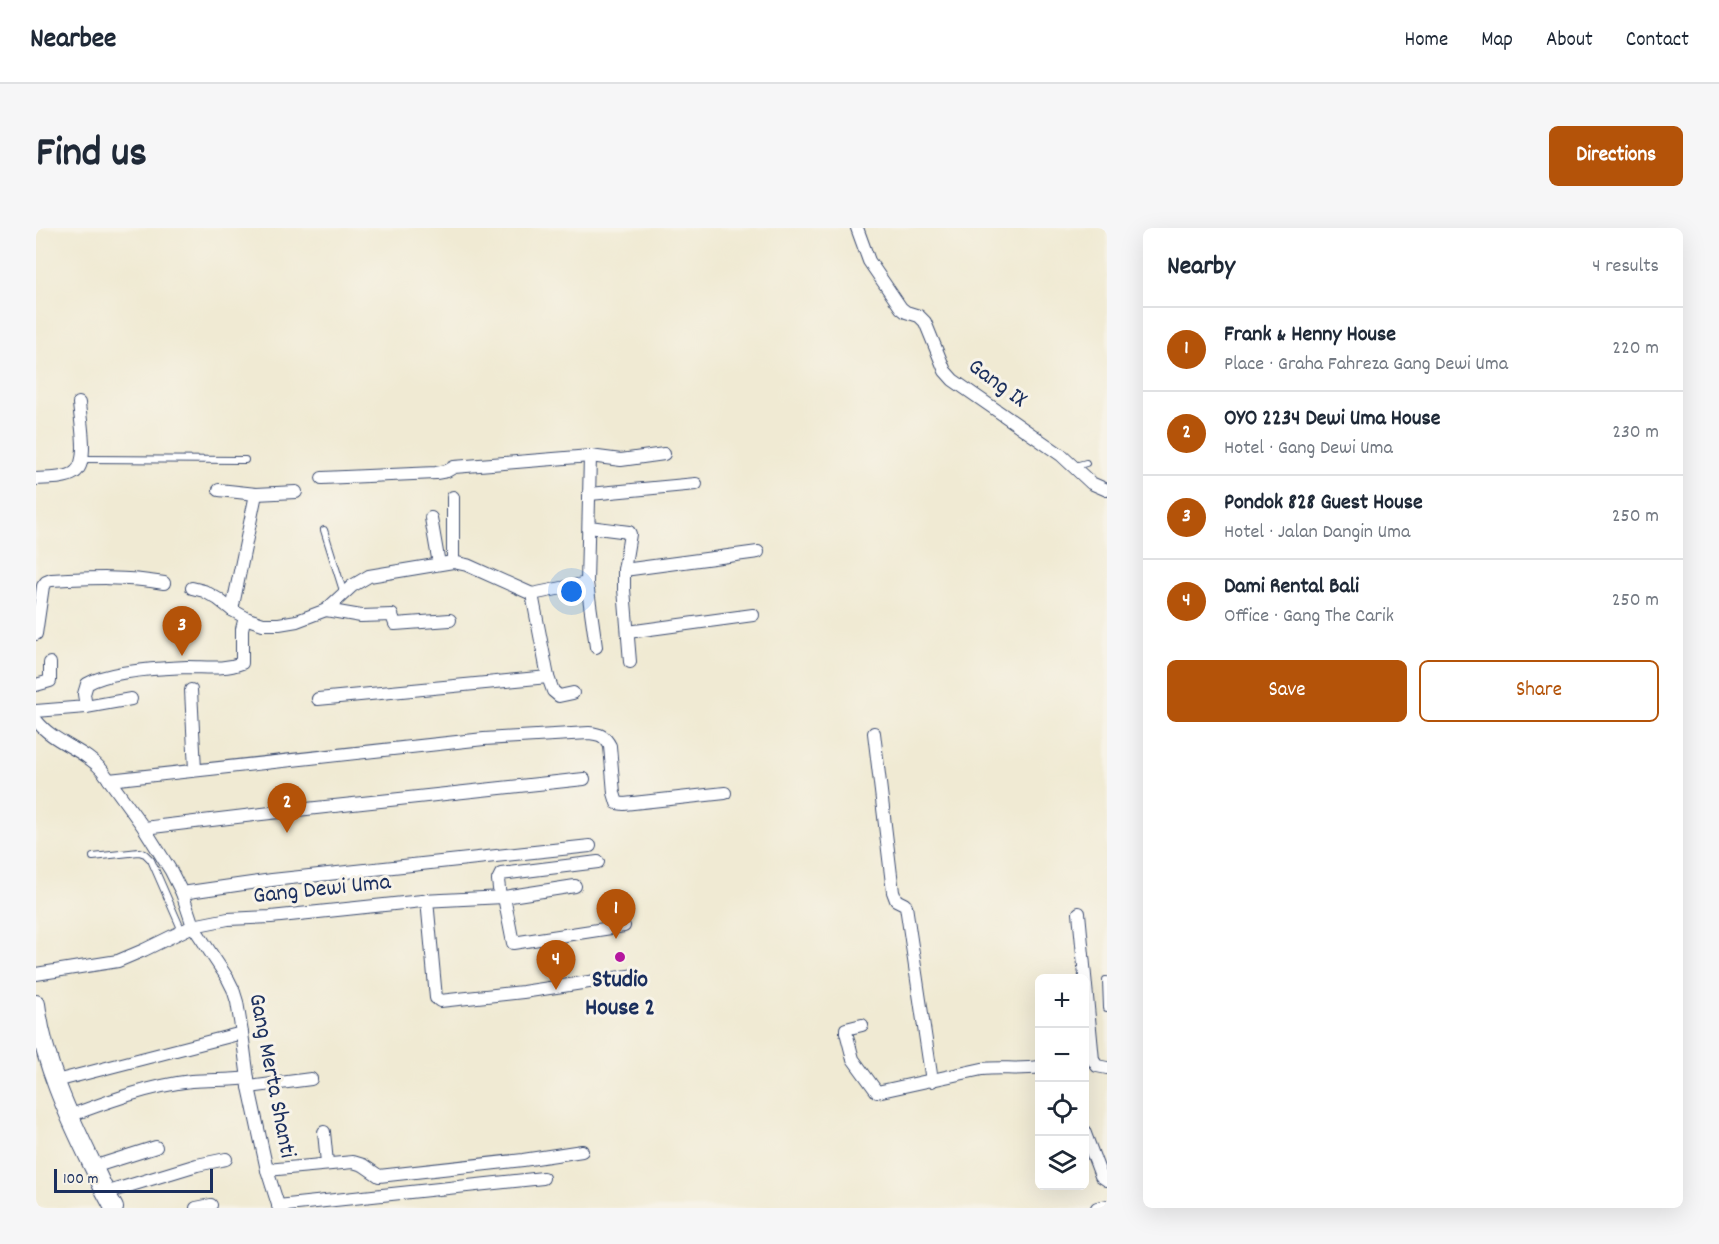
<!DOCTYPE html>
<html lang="en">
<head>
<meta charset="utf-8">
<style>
  :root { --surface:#fff; --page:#f6f6f7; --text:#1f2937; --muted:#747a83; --line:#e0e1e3; --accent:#b45309 }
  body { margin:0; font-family:Dekko,sans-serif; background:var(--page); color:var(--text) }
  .controls { position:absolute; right:18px; bottom:18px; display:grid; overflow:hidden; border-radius:9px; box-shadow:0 6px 24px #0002 }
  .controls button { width:54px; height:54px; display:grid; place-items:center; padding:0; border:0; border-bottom:2px solid var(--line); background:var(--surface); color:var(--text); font:30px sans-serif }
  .scale { position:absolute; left:18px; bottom:15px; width:159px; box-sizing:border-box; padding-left:6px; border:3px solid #1b2f5e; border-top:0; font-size:16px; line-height:21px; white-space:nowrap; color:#1b2f5e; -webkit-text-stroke:4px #f7f3e8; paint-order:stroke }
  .you { position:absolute; left:536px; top:364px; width:21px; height:21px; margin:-15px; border:4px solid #fff; border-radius:50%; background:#1a73e8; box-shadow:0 0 0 9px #1a73e833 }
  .badge { display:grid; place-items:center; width:39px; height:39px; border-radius:50%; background:var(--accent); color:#fff; font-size:20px; font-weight:700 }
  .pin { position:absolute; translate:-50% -50px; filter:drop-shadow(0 2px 3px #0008) }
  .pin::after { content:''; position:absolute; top:32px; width:21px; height:18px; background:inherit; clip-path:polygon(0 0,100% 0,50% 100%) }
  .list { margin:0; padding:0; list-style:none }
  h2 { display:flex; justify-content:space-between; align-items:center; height:78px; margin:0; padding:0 24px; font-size:26px }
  h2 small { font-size:20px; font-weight:400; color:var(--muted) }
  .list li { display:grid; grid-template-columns:39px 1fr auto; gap:18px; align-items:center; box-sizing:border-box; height:84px; padding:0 24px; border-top:2px solid var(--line) }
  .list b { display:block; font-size:22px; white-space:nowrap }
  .list p { margin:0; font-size:20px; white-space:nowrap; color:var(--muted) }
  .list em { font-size:20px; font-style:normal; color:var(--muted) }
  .actions { display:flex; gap:12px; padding:18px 24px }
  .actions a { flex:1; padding:14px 0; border:2px solid var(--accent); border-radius:9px; text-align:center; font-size:21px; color:var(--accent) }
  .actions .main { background:var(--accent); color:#fff }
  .icon { flex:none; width:33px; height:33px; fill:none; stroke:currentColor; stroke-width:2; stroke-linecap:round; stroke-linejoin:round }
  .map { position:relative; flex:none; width:1071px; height:980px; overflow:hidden; border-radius:9px }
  header { display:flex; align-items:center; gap:36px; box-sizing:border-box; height:84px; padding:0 30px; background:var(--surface); border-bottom:2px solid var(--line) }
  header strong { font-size:28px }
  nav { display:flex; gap:33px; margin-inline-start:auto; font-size:21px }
  .intro { display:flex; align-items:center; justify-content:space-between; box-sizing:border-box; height:144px; padding:0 36px }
  h1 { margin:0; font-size:42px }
  .button { padding:15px 27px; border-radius:9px; background:var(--accent); color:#fff; font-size:21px; font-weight:700 }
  main { display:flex; gap:36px; padding:0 36px }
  aside { flex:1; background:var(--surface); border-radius:9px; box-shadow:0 6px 24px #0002 }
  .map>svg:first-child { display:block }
</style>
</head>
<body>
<header>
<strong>Nearbee</strong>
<nav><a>Home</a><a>Map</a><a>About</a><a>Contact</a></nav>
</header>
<div class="intro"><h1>Find us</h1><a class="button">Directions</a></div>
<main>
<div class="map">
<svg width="1071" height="980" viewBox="0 0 1071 980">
  <rect width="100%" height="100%" fill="#f7f3e8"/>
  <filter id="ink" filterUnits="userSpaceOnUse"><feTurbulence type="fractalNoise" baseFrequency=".0167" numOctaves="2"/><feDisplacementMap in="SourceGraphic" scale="12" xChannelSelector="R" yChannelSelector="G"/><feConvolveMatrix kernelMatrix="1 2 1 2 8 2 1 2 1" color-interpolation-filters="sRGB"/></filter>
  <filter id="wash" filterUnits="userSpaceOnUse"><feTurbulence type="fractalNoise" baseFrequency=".008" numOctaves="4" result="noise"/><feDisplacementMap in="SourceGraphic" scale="24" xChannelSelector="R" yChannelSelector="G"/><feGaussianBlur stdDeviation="1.35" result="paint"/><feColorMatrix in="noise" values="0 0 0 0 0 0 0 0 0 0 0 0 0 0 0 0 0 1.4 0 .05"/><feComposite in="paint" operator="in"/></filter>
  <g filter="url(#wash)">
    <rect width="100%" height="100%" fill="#f0ead3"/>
  </g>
  <g filter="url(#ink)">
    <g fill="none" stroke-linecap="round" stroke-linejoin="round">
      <defs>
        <g id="lane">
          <path d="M48,231L209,232"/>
          <path d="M1039,238L1050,235"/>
          <path d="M288,302L308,366"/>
          <path d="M57,629L103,624L109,626L115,632L146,703"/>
          <path d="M1070,752L1071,780"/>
        </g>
        <g id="street">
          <path d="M821,0L833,33L865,80L870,84L883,88L889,94L909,143L917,152L1025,227L1055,255L1071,262"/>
          <path d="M554,228L551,355L560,419"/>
          <path d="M286,250L400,245L411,243L418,239L554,228L585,232L628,226"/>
          <path d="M0,251C11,250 29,251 38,245C54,235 44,192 43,175"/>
          <path d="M183,262L220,266L260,264"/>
          <path d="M554,266L660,256"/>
          <path d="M417,269V334"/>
          <path d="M395,290L403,336"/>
          <path d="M553,299L593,304L594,306L588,342V361L594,434"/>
          <path d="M588,342L722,324"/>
          <path d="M156,360L168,363L182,371L196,382L212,391L227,396H243L261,393L290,382L316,358L333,348L417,334L431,337L496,366"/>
          <path d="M496,366L512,449L517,463L523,468L537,465"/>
          <path d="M496,366L551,355"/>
          <path d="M196,382L220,266"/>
          <path d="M290,382L325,388L356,387L359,396L414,392"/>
          <path d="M592,404L717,387"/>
          <path d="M0,406L7,358L10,354L15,352C53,350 90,348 128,355"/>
          <path d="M0,457L14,453V435"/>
          <path d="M155,462L159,542"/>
          <path d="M282,471L512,449"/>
          <path d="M50,479L95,471"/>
          <path d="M0,483L50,479L48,466L51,456C72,443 125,440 151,439C170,439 188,442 206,435V401L208,393L212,391"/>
          <path d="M0,492C17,515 48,521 66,542L108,600L135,643L146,665L157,698L192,751L197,761L201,774L206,805L213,859L231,942L243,980"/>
          <path d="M838,505L857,664L860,672L868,676L870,678L896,853"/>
          <path d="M73,552L448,511L553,505C564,506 569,508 574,518L578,565L581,575L588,576L689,565"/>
          <path d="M108,600L243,584L548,551"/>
          <path d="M146,665L236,652L554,618"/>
          <path d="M464,669L462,652L465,646L562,634"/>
          <path d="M468,669L477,715L588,698"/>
          <path d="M391,672L400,770L404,773L487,764L599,747"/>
          <path d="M1043,685L1057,832L1061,838L1071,840"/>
          <path d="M0,746L82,733L108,722L157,698L192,691L235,689L386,673L468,669L539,658"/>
          <path d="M826,797L810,801V804L817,831L841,864L946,841C965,839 984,842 1004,839"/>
          <path d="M20,853L206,805"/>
          <path d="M213,859L275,851"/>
          <path d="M33,888C73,873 113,858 155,853C174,851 193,853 212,850"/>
          <path d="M1048,903L1065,948L1071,952"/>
          <path d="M288,904L291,935"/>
          <path d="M57,939L120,919"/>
          <path d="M231,942L317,934L327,937L343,948L487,932L546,923"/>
          <path d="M69,965L161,937L190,931"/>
          <path d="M242,978L507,950"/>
          <path d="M160,980L175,977"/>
          <path d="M1061,980L1071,978"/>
        </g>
        <path id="secondary" d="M0,776C7,833 32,887 57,938C63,952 70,966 78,980"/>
      </defs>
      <!-- lane casing -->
      <use href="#lane" stroke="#3b4b70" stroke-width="8"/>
      <!-- street casing -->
      <use href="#street" stroke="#3b4b70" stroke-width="14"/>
      <!-- secondary casing -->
      <use href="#secondary" stroke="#3b4b70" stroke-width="20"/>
      <!-- lane -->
      <use href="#lane" stroke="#fff" stroke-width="6"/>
      <!-- street -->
      <use href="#street" stroke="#fff" stroke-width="12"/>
      <!-- secondary -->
      <use href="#secondary" stroke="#fff" stroke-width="18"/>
    </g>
  </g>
  <!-- markers -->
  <circle fill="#b5179e" stroke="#f7f3e8" stroke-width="2" cx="584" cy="729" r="6"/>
  <g text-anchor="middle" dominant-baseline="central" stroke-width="6" stroke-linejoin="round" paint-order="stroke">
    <!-- street labels -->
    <g font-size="24" fill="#1b2f5e" stroke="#f7f3e8">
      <text transform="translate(961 156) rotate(36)">Gang IX</text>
      <text transform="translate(286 662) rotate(-6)">Gang Dewi Uma</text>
      <text transform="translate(235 848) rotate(79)">Gang Merta Shanti</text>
    </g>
    <!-- poi labels -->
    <g font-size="24" font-weight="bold" fill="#1b2f5e" stroke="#f7f3e8">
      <text x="584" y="753">Studio<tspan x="584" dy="28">House 2</tspan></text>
    </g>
  </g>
</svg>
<div class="controls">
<button>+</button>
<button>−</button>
<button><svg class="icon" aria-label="locate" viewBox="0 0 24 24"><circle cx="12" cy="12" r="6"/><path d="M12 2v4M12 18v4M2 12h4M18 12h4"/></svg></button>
<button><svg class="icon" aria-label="layers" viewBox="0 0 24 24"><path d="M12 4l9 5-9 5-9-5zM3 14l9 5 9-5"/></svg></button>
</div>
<div class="scale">100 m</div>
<div class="you"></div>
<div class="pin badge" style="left:580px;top:711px">1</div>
<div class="pin badge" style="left:251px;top:605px">2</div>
<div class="pin badge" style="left:146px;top:428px">3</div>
<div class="pin badge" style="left:520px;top:762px">4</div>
</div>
<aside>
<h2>Nearby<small>4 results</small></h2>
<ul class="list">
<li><span class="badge">1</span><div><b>Frank &amp; Henny House</b><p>Place · Graha Fahreza Gang Dewi Uma</p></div><em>220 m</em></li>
<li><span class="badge">2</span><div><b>OYO 2234 Dewi Uma House</b><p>Hotel · Gang Dewi Uma</p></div><em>230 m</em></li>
<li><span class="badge">3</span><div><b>Pondok 828 Guest House</b><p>Hotel · Jalan Dangin Uma</p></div><em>250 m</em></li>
<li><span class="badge">4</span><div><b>Dami Rental Bali</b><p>Office · Gang The Carik</p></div><em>250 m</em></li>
</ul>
<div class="actions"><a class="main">Save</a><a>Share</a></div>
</aside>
</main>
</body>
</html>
